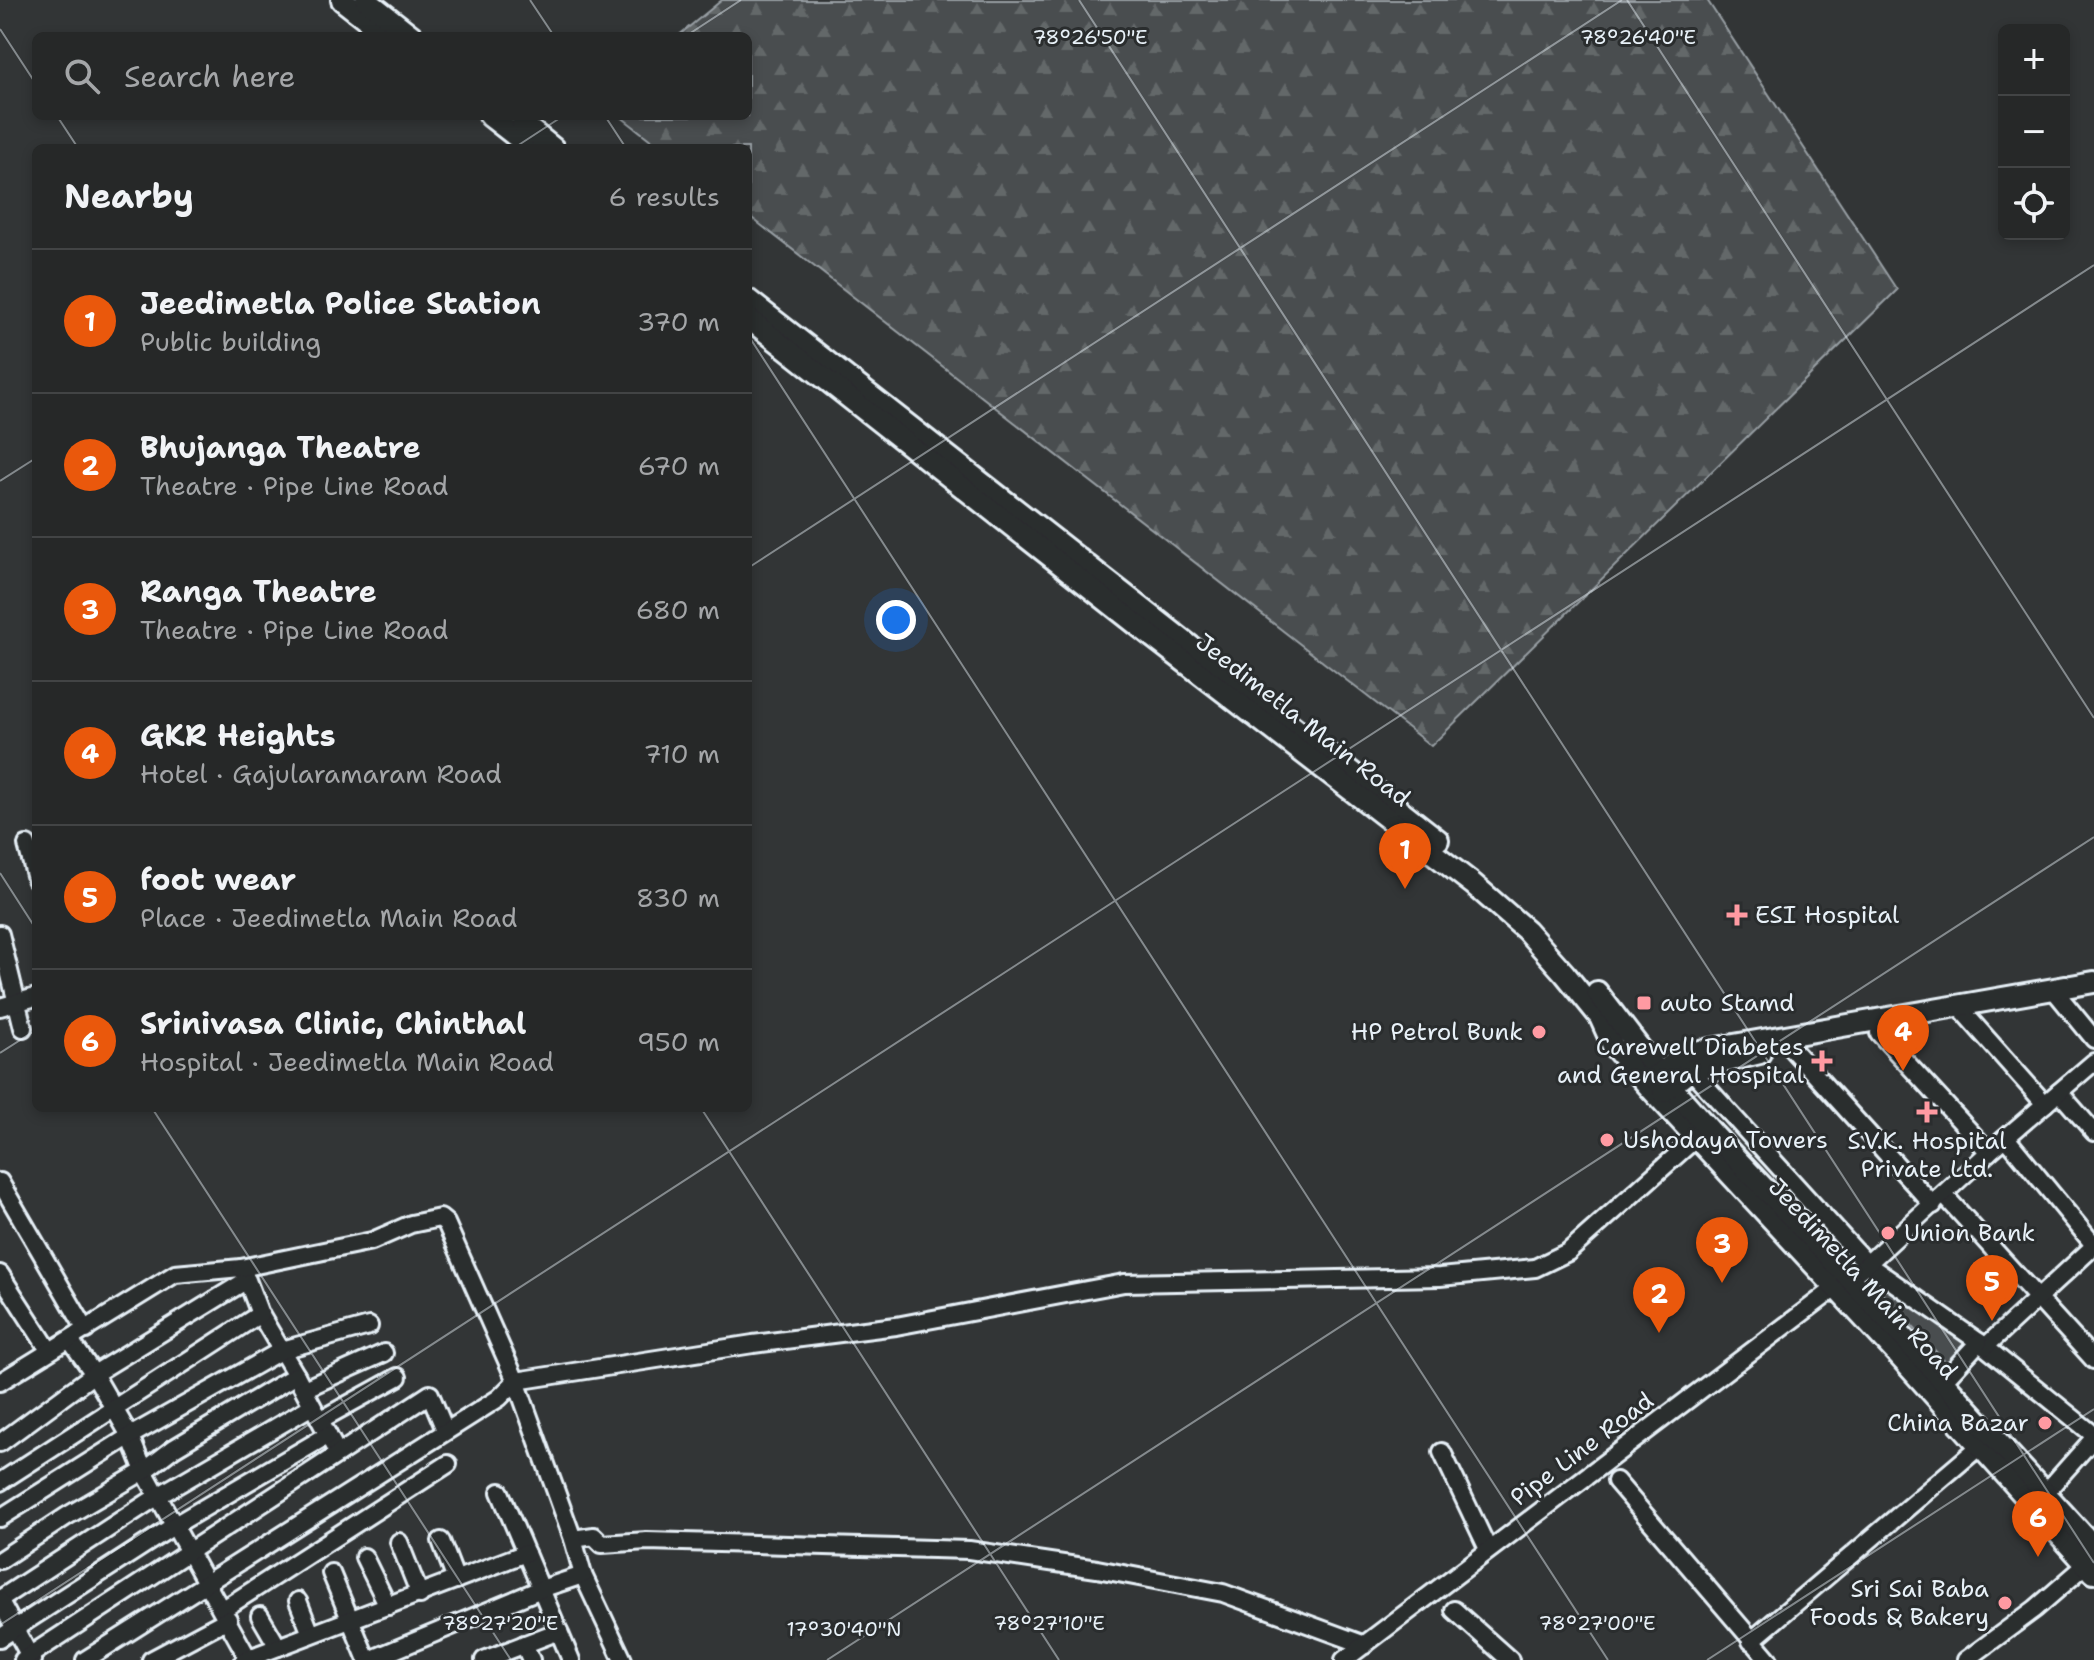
<!DOCTYPE html>
<html lang="en">
<head>
<meta charset="utf-8">
<style>
  :root { --surface:#262828; --page:#323434; --text:#f1f3f6; --muted:#a4a6a8; --line:#424445; --accent:#ea580c }
  body { margin:0; font-family:"Shantell Sans",sans-serif; background:var(--page); color:var(--text) }
  .controls { position:absolute; right:24px; top:24px; display:grid; overflow:hidden; border-radius:12px; box-shadow:0 4px 12px #0003 }
  .controls button { width:72px; height:72px; display:grid; place-items:center; padding:0; border:0; border-bottom:2px solid var(--line); background:var(--surface); color:var(--text); font:40px sans-serif }
  .you { position:absolute; left:896px; top:620px; width:28px; height:28px; margin:-20px; border:6px solid #fff; border-radius:50%; background:#1a73e8; box-shadow:0 0 0 12px #1a73e833 }
  .badge { display:grid; place-items:center; width:52px; height:52px; border-radius:50%; background:var(--accent); color:#fff; font-size:26px; font-weight:700 }
  .pin { position:absolute; translate:-50% -66px; filter:drop-shadow(0 2px 4px #0008) }
  .pin::after { content:''; position:absolute; top:42px; width:28px; height:24px; background:inherit; clip-path:polygon(0 0,100% 0,50% 100%) }
  .list { margin:0; padding:0; list-style:none }
  h2 { display:flex; justify-content:space-between; align-items:center; height:104px; margin:0; padding:0 32px; font-size:34px }
  h2 small { font-size:26px; font-weight:400; color:var(--muted) }
  .list li { display:grid; grid-template-columns:52px 1fr auto; gap:24px; align-items:center; box-sizing:border-box; height:144px; padding:0 32px; border-top:2px solid var(--line) }
  .list b { display:block; font-size:30px; white-space:nowrap }
  .list p { margin:0; font-size:26px; white-space:nowrap; color:var(--muted) }
  .list em { font-size:26px; font-style:normal; color:var(--muted) }
  .icon { flex:none; width:44px; height:44px; fill:none; stroke:currentColor; stroke-width:2; stroke-linecap:round; stroke-linejoin:round }
  .map { position:relative; flex:none; width:2094px; height:1660px; overflow:hidden }
  .search { position:absolute; background:var(--surface); box-shadow:0 4px 12px #0003; left:32px; top:32px; width:720px; height:88px; display:flex; align-items:center; gap:20px; box-sizing:border-box; padding:0 28px; border-radius:12px; color:var(--muted); font-size:30px }
  .panel { position:absolute; background:var(--surface); box-shadow:0 4px 12px #0003; left:32px; top:144px; width:720px; height:968px; border-radius:12px }
  .map>svg:first-child { display:block }
</style>
</head>
<body>
<div class="map">
<svg width="2094" height="1660" viewBox="0 0 2094 1660">
  <defs>
    <pattern id="forest-firs" width="22" height="20" patternUnits="userSpaceOnUse" patternTransform="scale(2)"><rect width="22" height="20" fill="#494d4f"/><path d="M5 1l3.5 6h-7zM16 11l3.5 6h-7z" fill="#636769"/></pattern>
  </defs>
  <rect width="100%" height="100%" fill="#323536"/>
  <filter id="ink" filterUnits="userSpaceOnUse"><feTurbulence type="fractalNoise" baseFrequency=".0125" numOctaves="2"/><feDisplacementMap in="SourceGraphic" scale="16" xChannelSelector="R" yChannelSelector="G"/><feConvolveMatrix kernelMatrix="1 2 1 2 8 2 1 2 1" color-interpolation-filters="sRGB"/></filter>
  <g filter="url(#ink)">
    <!-- green -->
    <path fill="#494d4f" stroke="#989fa4" stroke-width="2" d="M1867,1277L1975,1342L1951,1368Z"/>
    <!-- forest -->
    <path fill="url(#forest-firs)" stroke="#989fa4" stroke-width="2" d="M722,0H1707L1897,290L1431,746L748,215V148H661L620,116H748V36H678Z"/>
    <g fill="none" stroke-linecap="round" stroke-linejoin="round">
      <defs>
        <g id="minor">
          <path d="M27,845L36,879"/>
          <path d="M0,934L23,1028"/>
          <path d="M2058,995L2094,1039"/>
          <path d="M0,1007L36,997"/>
          <path d="M1966,1015L2045,1104"/>
          <path d="M1879,1033L1989,1152"/>
          <path d="M1790,1047L1933,1205"/>
          <path d="M1691,1070L1867,1264L1979,1342L2094,1435"/>
          <path d="M2059,1092L2094,1132"/>
          <path d="M2007,1139L2094,1245"/>
          <path d="M0,1182L86,1330"/>
          <path d="M1944,1195L2094,1360"/>
          <path d="M0,1274L49,1350"/>
          <path d="M70,1340L94,1374L130,1436L144,1471L249,1660"/>
          <path d="M1985,1347L2094,1246"/>
          <path d="M1943,1381L1979,1342"/>
          <path d="M0,1382L175,1274L241,1268L245,1275"/>
          <path d="M304,1389L384,1353"/>
          <path d="M320,1420L398,1377"/>
          <path d="M0,1443L94,1374L247,1280L260,1314L296,1375L338,1454"/>
          <path d="M1442,1452L1488,1549"/>
          <path d="M1616,1481L1769,1660"/>
          <path d="M0,1482L260,1314"/>
          <path d="M500,1492L571,1660"/>
          <path d="M2045,1493L2094,1438"/>
          <path d="M0,1518L130,1436L282,1350L369,1326"/>
          <path d="M573,1539L594,1536L602,1544L647,1541L969,1550L1097,1569L1223,1593L1365,1645"/>
          <path d="M441,1541L456,1580"/>
          <path d="M399,1542L420,1595"/>
          <path d="M364,1557L388,1606"/>
          <path d="M0,1560L67,1516L144,1471L174,1448L296,1375"/>
          <path d="M331,1573L367,1660"/>
          <path d="M583,1575L623,1660"/>
          <path d="M0,1599L158,1496L312,1406"/>
          <path d="M0,1601L32,1660"/>
          <path d="M298,1601L311,1634"/>
          <path d="M222,1610L448,1464"/>
          <path d="M1454,1610L1510,1660"/>
          <path d="M260,1616L278,1647"/>
          <path d="M0,1638L175,1525L328,1435"/>
          <path d="M1751,1641L1980,1446"/>
          <path d="M524,1644L531,1660"/>
          <path d="M23,1660L430,1394L445,1430"/>
          <path d="M85,1660L499,1398L516,1381L446,1223L440,1218L411,1224L372,1241L241,1268"/>
          <path d="M151,1660L228,1619"/>
          <path d="M244,1660L526,1553"/>
          <path d="M370,1660L541,1589L583,1575L573,1539L516,1381L753,1344L896,1326L1124,1283L1440,1277L1535,1268L1568,1252L1696,1138"/>
          <path d="M484,1660L559,1631"/>
          <path d="M1344,1660L1867,1264L1989,1152L2094,1062"/>
          <path d="M1966,1660L2035,1609L2087,1564"/>
        </g>
        <g id="major">
          <path d="M342,0L388,36"/>
          <path d="M366,0L412,36"/>
          <path d="M490,116L531,148"/>
          <path d="M522,123L553,148"/>
          <path d="M748,300L1438,840"/>
          <path d="M748,318L1154,638L1473,884L1526,930L1565,974L1600,1017L1613,1046L1650,1088L1899,1356L2094,1573"/>
          <path d="M1597,992L1658,1072L1713,1134L1849,1278L2094,1547"/>
          <path d="M1652,1078L1688,1053L2094,982"/>
          <path d="M1663,1092L1691,1070L1760,1053"/>
        </g>
      </defs>
      <!-- minor casing -->
      <use href="#minor" stroke="#e8f1f8" stroke-width="22"/>
      <!-- major casing -->
      <use href="#major" stroke="#e8f1f8" stroke-width="26"/>
      <!-- minor -->
      <use href="#minor" stroke="#2a2d2e" stroke-width="16"/>
      <!-- major -->
      <use href="#major" stroke="#2a2d2e" stroke-width="20"/>
    </g>
  </g>
  <!-- ticks -->
  <path fill="none" stroke="#e8f1f8" stroke-width="2" stroke-opacity="0.45" d="M530,0L554,36M1079,0L2094,1563M1627,0L2094,718M0,29L36,84M686,36L741,0M57,116L78,148M605,116L626,148M514,148L563,116M748,335L1608,1660M0,481L36,458M748,568L1622,0M0,873L36,929M0,1053L36,1030M152,1108L511,1660M701,1108L1059,1660M0,1625L2094,265M827,1660L2094,837M1707,1660L2094,1409"/>
  <!-- markers -->
  <g fill="#ff9aa2" stroke="#2a2d2e" stroke-width="3">
    <path d="M1733 903h8v8h8v8h-8v8h-8v-8h-8v-8h8z"/>
    <rect x="1636" y="995" width="16" height="16" rx="4"/>
    <circle cx="1539" cy="1032" r="8"/>
    <path d="M1818 1049h8v8h8v8h-8v8h-8v-8h-8v-8h8z"/>
    <path d="M1923 1100h8v8h8v8h-8v8h-8v-8h-8v-8h8z"/>
    <circle cx="1607" cy="1140" r="8"/>
    <circle cx="1888" cy="1233" r="8"/>
    <circle cx="2045" cy="1423" r="8"/>
    <circle cx="2005" cy="1603" r="8"/>
  </g>
  <g text-anchor="middle" dominant-baseline="central" stroke-width="6" stroke-linejoin="round" paint-order="stroke">
    <!-- street labels -->
    <g font-size="24" fill="#e8f1f8" stroke="#2a2d2e">
      <text transform="translate(1303 720) rotate(38)">Jeedimetla Main Road</text>
      <text transform="translate(1863 1279) rotate(47)">Jeedimetla Main Road</text>
      <text transform="translate(1582 1449) rotate(-37)">Pipe Line Road</text>
    </g>
    <!-- poi labels -->
    <g font-size="24" fill="#e8f1f8" stroke="#2a2d2e" text-anchor="start">
      <text x="1755" y="915">ESI Hospital</text>
      <text x="1660" y="1003">auto Stamd</text>
      <text x="1523" y="1032" text-anchor="end">HP Petrol Bunk</text>
      <text x="1804" y="1047" text-anchor="end">Carewell Diabetes<tspan x="1804" dy="28">and General Hospital</tspan></text>
      <text x="1623" y="1140">Ushodaya Towers</text>
      <text x="1927" y="1141" text-anchor="middle">S.V.K. Hospital<tspan x="1927" dy="28">Private Ltd.</tspan></text>
      <text x="1904" y="1233">Union Bank</text>
      <text x="2029" y="1423" text-anchor="end">China Bazar</text>
      <text x="1989" y="1589" text-anchor="end">Sri Sai Baba<tspan x="1989" dy="28">Foods &amp; Bakery</tspan></text>
    </g>
  </g>
  <g font-size="20" text-anchor="middle" fill="#e8f1f8" stroke="#2a2d2e" stroke-width="6" stroke-linejoin="round" paint-order="stroke">
    <text x="1090" y="44">78°26'50"E</text>
    <text x="1638" y="44">78°26'40"E</text>
    <text x="500" y="1630">78°27'20"E</text>
    <text x="1049" y="1630">78°27'10"E</text>
    <text x="1597" y="1630">78°27'00"E</text>
    <text x="844" y="1636">17°30'40"N</text>
  </g>
</svg>
<div class="controls">
<button>+</button>
<button>−</button>
<button><svg class="icon" aria-label="locate" viewBox="0 0 24 24"><circle cx="12" cy="12" r="6"/><path d="M12 2v4M12 18v4M2 12h4M18 12h4"/></svg></button>
</div>
<div class="you"></div>
<div class="pin badge" style="left:1405px;top:889px">1</div>
<div class="pin badge" style="left:1659px;top:1333px">2</div>
<div class="pin badge" style="left:1722px;top:1283px">3</div>
<div class="pin badge" style="left:1903px;top:1071px">4</div>
<div class="pin badge" style="left:1992px;top:1321px">5</div>
<div class="pin badge" style="left:2038px;top:1557px">6</div>
<div class="search"><svg class="icon" aria-label="search" viewBox="0 0 24 24"><circle cx="10" cy="10" r="6"/><path d="M15 15l6 6"/></svg>Search here</div>
<section class="panel">
<h2>Nearby<small>6 results</small></h2>
<ul class="list">
<li><span class="badge">1</span><div><b>Jeedimetla Police Station</b><p>Public building</p></div><em>370 m</em></li>
<li><span class="badge">2</span><div><b>Bhujanga Theatre</b><p>Theatre · Pipe Line Road</p></div><em>670 m</em></li>
<li><span class="badge">3</span><div><b>Ranga Theatre</b><p>Theatre · Pipe Line Road</p></div><em>680 m</em></li>
<li><span class="badge">4</span><div><b>GKR Heights</b><p>Hotel · Gajularamaram Road</p></div><em>710 m</em></li>
<li><span class="badge">5</span><div><b>foot wear</b><p>Place · Jeedimetla Main Road</p></div><em>830 m</em></li>
<li><span class="badge">6</span><div><b>Srinivasa Clinic, Chinthal</b><p>Hospital · Jeedimetla Main Road</p></div><em>950 m</em></li>
</ul>
</section>
</div>
</body>
</html>
